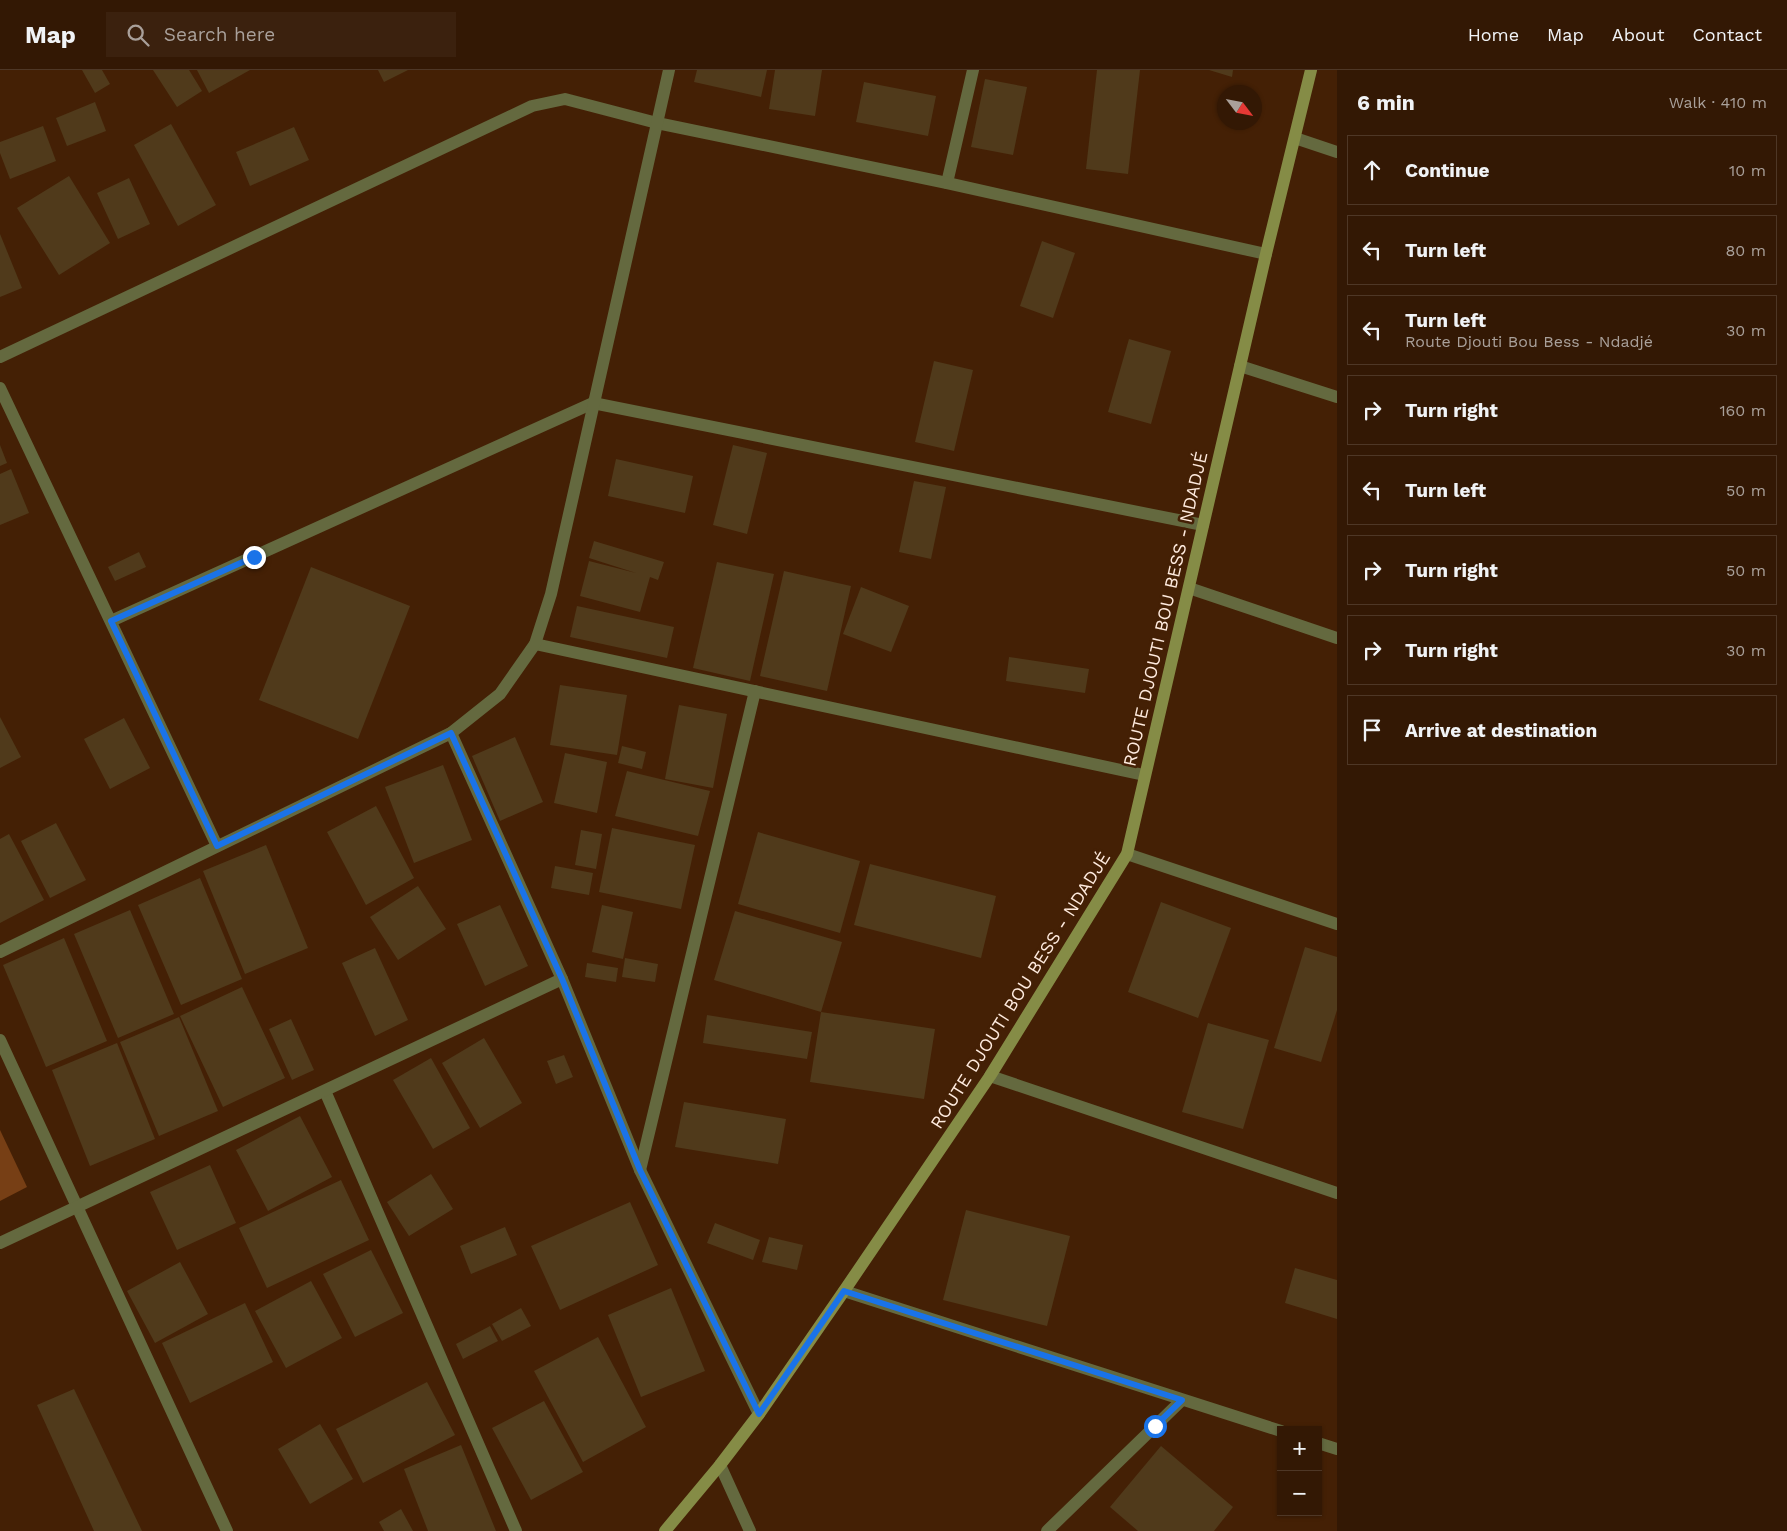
<!DOCTYPE html>
<html lang="en">
<head>
<meta charset="utf-8">
<style>
  :root { --surface:#331804; --page:#3b210e; --text:#f1f3f6; --muted:#a9a09a; --line:#4e3726 }
  body { margin:0; font-family:"Work Sans",sans-serif; background:var(--page); color:var(--text) }
  .controls { position:absolute; right:15px; bottom:15px; display:grid; overflow:hidden; border-radius:0px; box-shadow:0 1px 4px #0004 }
  .controls button { width:45px; height:45px; display:grid; place-items:center; padding:0; border:0; border-bottom:1px solid var(--line); background:var(--surface); color:var(--text); font:25px sans-serif }
  .compass { position:absolute; left:1217px; top:15px; width:45px; height:45px; border-radius:50%; background:var(--surface); box-shadow:0 1px 4px #0004; rotate:122deg }
  .stop { position:absolute; width:15px; height:15px; margin:-11px; border:4px solid #1a73e8; border-radius:50%; background:#fff }
  .stop.end { background:#1a73e8; border-color:#fff; box-shadow:0 1px 5px #0008 }
  .list { margin:0; padding:0; list-style:none }
  h2 { display:flex; justify-content:space-between; align-items:center; height:65px; margin:0; padding:0 20px; font-size:21px }
  h2 small { font-size:16px; font-weight:400; color:var(--muted) }
  .list li { display:grid; grid-template-columns:32px 1fr auto; gap:15px; align-items:center; box-sizing:border-box; height:70px; margin:0 10px 10px; padding:0 10px; border:1px solid var(--line); border-radius:0px }
  .list b { display:block; font-size:19px; white-space:nowrap }
  .list p { margin:0; font-size:16px; white-space:nowrap; color:var(--muted) }
  .list em { font-size:16px; font-style:normal; color:var(--muted) }
  .icon { flex:none; width:28px; height:28px; fill:none; stroke:currentColor; stroke-width:2; stroke-linecap:round; stroke-linejoin:round }
  .map { position:relative; flex:none; width:1337px; height:1461px; overflow:hidden }
  header { display:flex; align-items:center; gap:30px; box-sizing:border-box; height:70px; padding:0 25px; background:var(--surface); border-bottom:1px solid var(--line) }
  header strong { font-size:24px }
  nav { display:flex; gap:28px; margin-inline-start:auto; font-size:18px }
  .search { width:350px; height:45px; background:var(--page); display:flex; align-items:center; gap:12px; box-sizing:border-box; padding:0 18px; border-radius:0px; color:var(--muted); font-size:19px }
  main { display:flex }
  aside { flex:1; background:var(--surface) }
  .map>svg:first-child { display:block }
</style>
</head>
<body>
<header>
<strong>Map</strong>
<div class="search"><svg class="icon" aria-label="search" viewBox="0 0 24 24"><circle cx="10" cy="10" r="6"/><path d="M15 15l6 6"/></svg>Search here</div>
<nav><a>Home</a><a>Map</a><a>About</a><a>Contact</a></nav>
</header>
<main>
<div class="map">
<svg width="1337" height="1461" viewBox="0 0 1337 1461">
  <rect width="100%" height="100%" fill="#442005"/>
  <!-- green -->
  <path fill="#773f15" d="M0,1060L27,1117L0,1131Z"/>
  <!-- building -->
  <g fill="#503a1b">
    <path d="M82,0H102L110,14L95,23Z"/>
    <path d="M153,0H189L202,21L177,37Z"/>
    <path d="M197,0H250L209,23Z"/>
    <path d="M378,0H408L384,12Z"/>
    <path d="M697,0H767L761,27L694,12Z"/>
    <path d="M775,0H822L815,46L769,39Z"/>
    <path d="M1097,0H1140L1128,104L1086,99Z"/>
    <path d="M1209,0H1233L1232,7Z"/>
    <path d="M985,9L1027,17L1013,85L971,77Z"/>
    <path d="M864,12L936,26L928,66L856,52Z"/>
    <path d="M95,32L106,61L67,76L56,48Z"/>
    <path d="M171,54L216,135L178,156L134,75Z"/>
    <path d="M43,56L56,91L10,109L0,83V72Z"/>
    <path d="M294,57L309,90L250,116L236,82Z"/>
    <path d="M69,106L110,173L59,205L17,138Z"/>
    <path d="M129,108L150,154L118,169L97,123Z"/>
    <path d="M0,164L22,218L0,227Z"/>
    <path d="M1042,171L1075,183L1053,248L1020,236Z"/>
    <path d="M1129,269L1171,281L1151,354L1108,342Z"/>
    <path d="M934,291L973,300L954,381L915,372Z"/>
    <path d="M0,375L7,393L0,396Z"/>
    <path d="M733,375L767,383L747,464L713,455Z"/>
    <path d="M616,389L693,406L685,443L608,426Z"/>
    <path d="M11,399L29,443L0,455V404Z"/>
    <path d="M914,411L946,417L931,489L899,482Z"/>
    <path d="M594,471L664,492L658,510L650,507L640,542L580,526L589,491L636,503L589,488Z"/>
    <path d="M139,482L146,497L115,511L108,497Z"/>
    <path d="M717,492L774,504L750,611L693,598Z"/>
    <path d="M311,497L410,536L358,669L259,630Z"/>
    <path d="M784,501L851,516L827,621L760,606Z"/>
    <path d="M861,517L909,536L891,582L843,564Z"/>
    <path d="M577,536L674,557L667,588L570,567Z"/>
    <path d="M1009,587L1089,599L1085,623L1006,611Z"/>
    <path d="M560,615L627,625L617,685L550,675Z"/>
    <path d="M679,635L727,644L713,718L665,709Z"/>
    <path d="M0,647L21,687L0,698Z"/>
    <path d="M124,648L150,698L110,719L84,669Z"/>
    <path d="M515,667L543,732L500,751L472,686Z"/>
    <path d="M622,676L646,682L642,699L618,693Z"/>
    <path d="M565,683L607,692L597,743L554,733Z"/>
    <path d="M443,695L472,770L414,793L385,717Z"/>
    <path d="M627,701L710,721L698,766L615,746Z"/>
    <path d="M376,736L414,808L366,835L327,762Z"/>
    <path d="M56,753L86,810L50,828L21,771Z"/>
    <path d="M612,758L695,775L681,839L599,822Z"/>
    <path d="M581,760L602,764L596,799L575,795Z"/>
    <path d="M758,762L860,791L840,863L738,834Z"/>
    <path d="M9,764L44,830L0,853V769Z"/>
    <path d="M266,775L308,878L245,904L203,801Z"/>
    <path d="M870,794L996,826L981,888L854,855Z"/>
    <path d="M555,796L593,803L589,825L551,818Z"/>
    <path d="M200,808L242,909L181,935L138,835Z"/>
    <path d="M418,816L446,859L398,890L370,847Z"/>
    <path d="M1161,832L1231,858L1198,948L1128,922Z"/>
    <path d="M500,835L528,896L485,916L457,854Z"/>
    <path d="M602,835L633,842L623,889L592,882Z"/>
    <path d="M130,840L174,944L118,968L74,864Z"/>
    <path d="M735,841L842,872L821,942L935,959L924,1029L810,1012L821,942L714,910Z"/>
    <path d="M64,868L107,971L46,997L3,895Z"/>
    <path d="M1305,877L1337,887V940L1321,992L1274,978Z"/>
    <path d="M375,878L408,950L375,966L342,893Z"/>
    <path d="M625,888L658,894L655,912L622,907Z"/>
    <path d="M587,893L618,898L616,912L585,907Z"/>
    <path d="M242,917L285,1008L223,1037L180,946Z"/>
    <path d="M707,945L812,962L807,989L703,973Z"/>
    <path d="M179,947L218,1041L159,1066L120,972Z"/>
    <path d="M291,949L314,1000L292,1010L269,959Z"/>
    <path d="M1208,953L1269,970L1243,1059L1182,1042Z"/>
    <path d="M484,968L522,1033L480,1058L442,993Z"/>
    <path d="M117,973L155,1069L90,1096L52,1000Z"/>
    <path d="M564,985L573,1007L556,1014L547,991Z"/>
    <path d="M431,988L470,1058L433,1079L393,1010Z"/>
    <path d="M684,1032L786,1049L778,1094L675,1077Z"/>
    <path d="M300,1046L332,1107L268,1141L236,1080Z"/>
    <path d="M210,1095L236,1153L177,1180L150,1122Z"/>
    <path d="M431,1104L453,1139L409,1166L387,1132Z"/>
    <path d="M341,1110L369,1170L267,1218L239,1158Z"/>
    <path d="M630,1132L658,1195L560,1240L531,1176Z"/>
    <path d="M966,1140L1070,1166L1047,1256L943,1230Z"/>
    <path d="M715,1153L760,1170L753,1190L707,1173Z"/>
    <path d="M505,1157L517,1185L471,1204L460,1176Z"/>
    <path d="M769,1167L803,1175L797,1200L762,1192Z"/>
    <path d="M371,1180L403,1243L355,1267L323,1204Z"/>
    <path d="M180,1192L208,1244L155,1273L127,1221Z"/>
    <path d="M1295,1198L1337,1210V1249L1285,1233Z"/>
    <path d="M311,1211L342,1268L286,1298L255,1241Z"/>
    <path d="M671,1218L705,1301L641,1327L608,1245Z"/>
    <path d="M245,1233L273,1292L190,1333L162,1273Z"/>
    <path d="M521,1238L531,1256L502,1271L492,1254Z"/>
    <path d="M490,1256L498,1271L463,1289L456,1274Z"/>
    <path d="M598,1267L646,1357L583,1392L534,1301Z"/>
    <path d="M427,1312L455,1365L363,1413L336,1359Z"/>
    <path d="M74,1319L142,1461H94L37,1335Z"/>
    <path d="M544,1331L583,1402L531,1430L492,1358Z"/>
    <path d="M320,1354L353,1409L310,1434L278,1379Z"/>
    <path d="M461,1375L496,1461H428L404,1399Z"/>
    <path d="M1161,1376L1233,1437L1214,1461H1138L1110,1437Z"/>
    <path d="M401,1439L413,1461H384L379,1452Z"/>
  </g>
  <g fill="none" stroke-linecap="round" stroke-linejoin="round">
    <!-- street -->
    <g stroke="#64693f" stroke-width="12">
      <path d="M1295,68L1337,82"/>
      <path d="M947,113L973,0"/>
      <path d="M0,287L532,36L565,29L657,53L947,113L1266,184"/>
      <path d="M1240,296L1337,327"/>
      <path d="M0,318L217,776"/>
      <path d="M1189,518L1337,568"/>
      <path d="M111,551L593,333L1203,455"/>
      <path d="M535,574L1144,705"/>
      <path d="M451,663L562,909L640,1100L759,1344"/>
      <path d="M1127,784L1337,854"/>
      <path d="M0,882L451,663L500,624L535,574L551,524L669,0"/>
      <path d="M0,970L227,1461"/>
      <path d="M990,1006L1337,1123"/>
      <path d="M325,1021L516,1461"/>
      <path d="M640,1100L755,621"/>
      <path d="M0,1173L562,909"/>
      <path d="M844,1221L1281,1361"/>
      <path d="M1318,1373L1337,1379"/>
      <path d="M720,1395L750,1461"/>
      <path d="M1047,1461L1182,1330"/>
    </g>
    <!-- secondary -->
    <path stroke="#858c46" stroke-width="12" d="M665,1461L720,1395L759,1344L844,1221L990,1006L1127,784L1266,184L1311,0"/>
  </g>
  <g fill="none" stroke-linecap="round" stroke-linejoin="round">
    <!-- route -->
    <path stroke="#1a73e8" stroke-width="6" d="M254,487L111,551L217,776L451,663L562,909L640,1100L759,1344L844,1221L1182,1330L1155,1356"/>
  </g>
  <g text-anchor="middle" dominant-baseline="central" stroke-width="5" stroke-linejoin="round" paint-order="stroke">
    <!-- street labels -->
    <g font-size="18" fill="#ffebdf" stroke="#442005">
      <text transform="translate(1165 539) rotate(-77)">ROUTE DJOUTI BOU BESS - NDADJÉ</text>
      <text transform="translate(1020 920) rotate(-58)">ROUTE DJOUTI BOU BESS - NDADJÉ</text>
    </g>
  </g>
</svg>
<div class="controls">
<button>+</button>
<button>−</button>
</div>
<svg class="compass" viewBox="-18 -18 36 36"><path d="M0-13l5 13h-10z" fill="#e53935"/><path d="M0 13l5-13h-10z" fill="#a9a09a"/></svg>
<div class="stop" style="left:1155px;top:1356px"></div>
<div class="stop end" style="left:254px;top:487px"></div>
</div>
<aside>
<h2>6 min<small>Walk · 410 m</small></h2>
<ul class="list">
<li><svg class="icon" aria-label="ahead" viewBox="0 0 24 24"><path d="M12 20V5M6 11l6-6 6 6"/></svg><div><b>Continue</b></div><em>10 m</em></li>
<li><svg class="icon" aria-label="left" viewBox="0 0 24 24"><path d="M17 20v-9H6M10 6l-5 5 5 5"/></svg><div><b>Turn left</b></div><em>80 m</em></li>
<li><svg class="icon" aria-label="left" viewBox="0 0 24 24"><path d="M17 20v-9H6M10 6l-5 5 5 5"/></svg><div><b>Turn left</b><p>Route Djouti Bou Bess - Ndadjé</p></div><em>30 m</em></li>
<li><svg class="icon" aria-label="right" viewBox="0 0 24 24"><path d="M7 20v-9h11M14 6l5 5-5 5"/></svg><div><b>Turn right</b></div><em>160 m</em></li>
<li><svg class="icon" aria-label="left" viewBox="0 0 24 24"><path d="M17 20v-9H6M10 6l-5 5 5 5"/></svg><div><b>Turn left</b></div><em>50 m</em></li>
<li><svg class="icon" aria-label="right" viewBox="0 0 24 24"><path d="M7 20v-9h11M14 6l5 5-5 5"/></svg><div><b>Turn right</b></div><em>50 m</em></li>
<li><svg class="icon" aria-label="right" viewBox="0 0 24 24"><path d="M7 20v-9h11M14 6l5 5-5 5"/></svg><div><b>Turn right</b></div><em>30 m</em></li>
<li><svg class="icon" aria-label="arrive" viewBox="0 0 24 24"><path d="M6 21V4h12l-3 4 3 4H6"/></svg><div><b>Arrive at destination</b></div></li>
</ul>
</aside>
</main>
</body>
</html>
